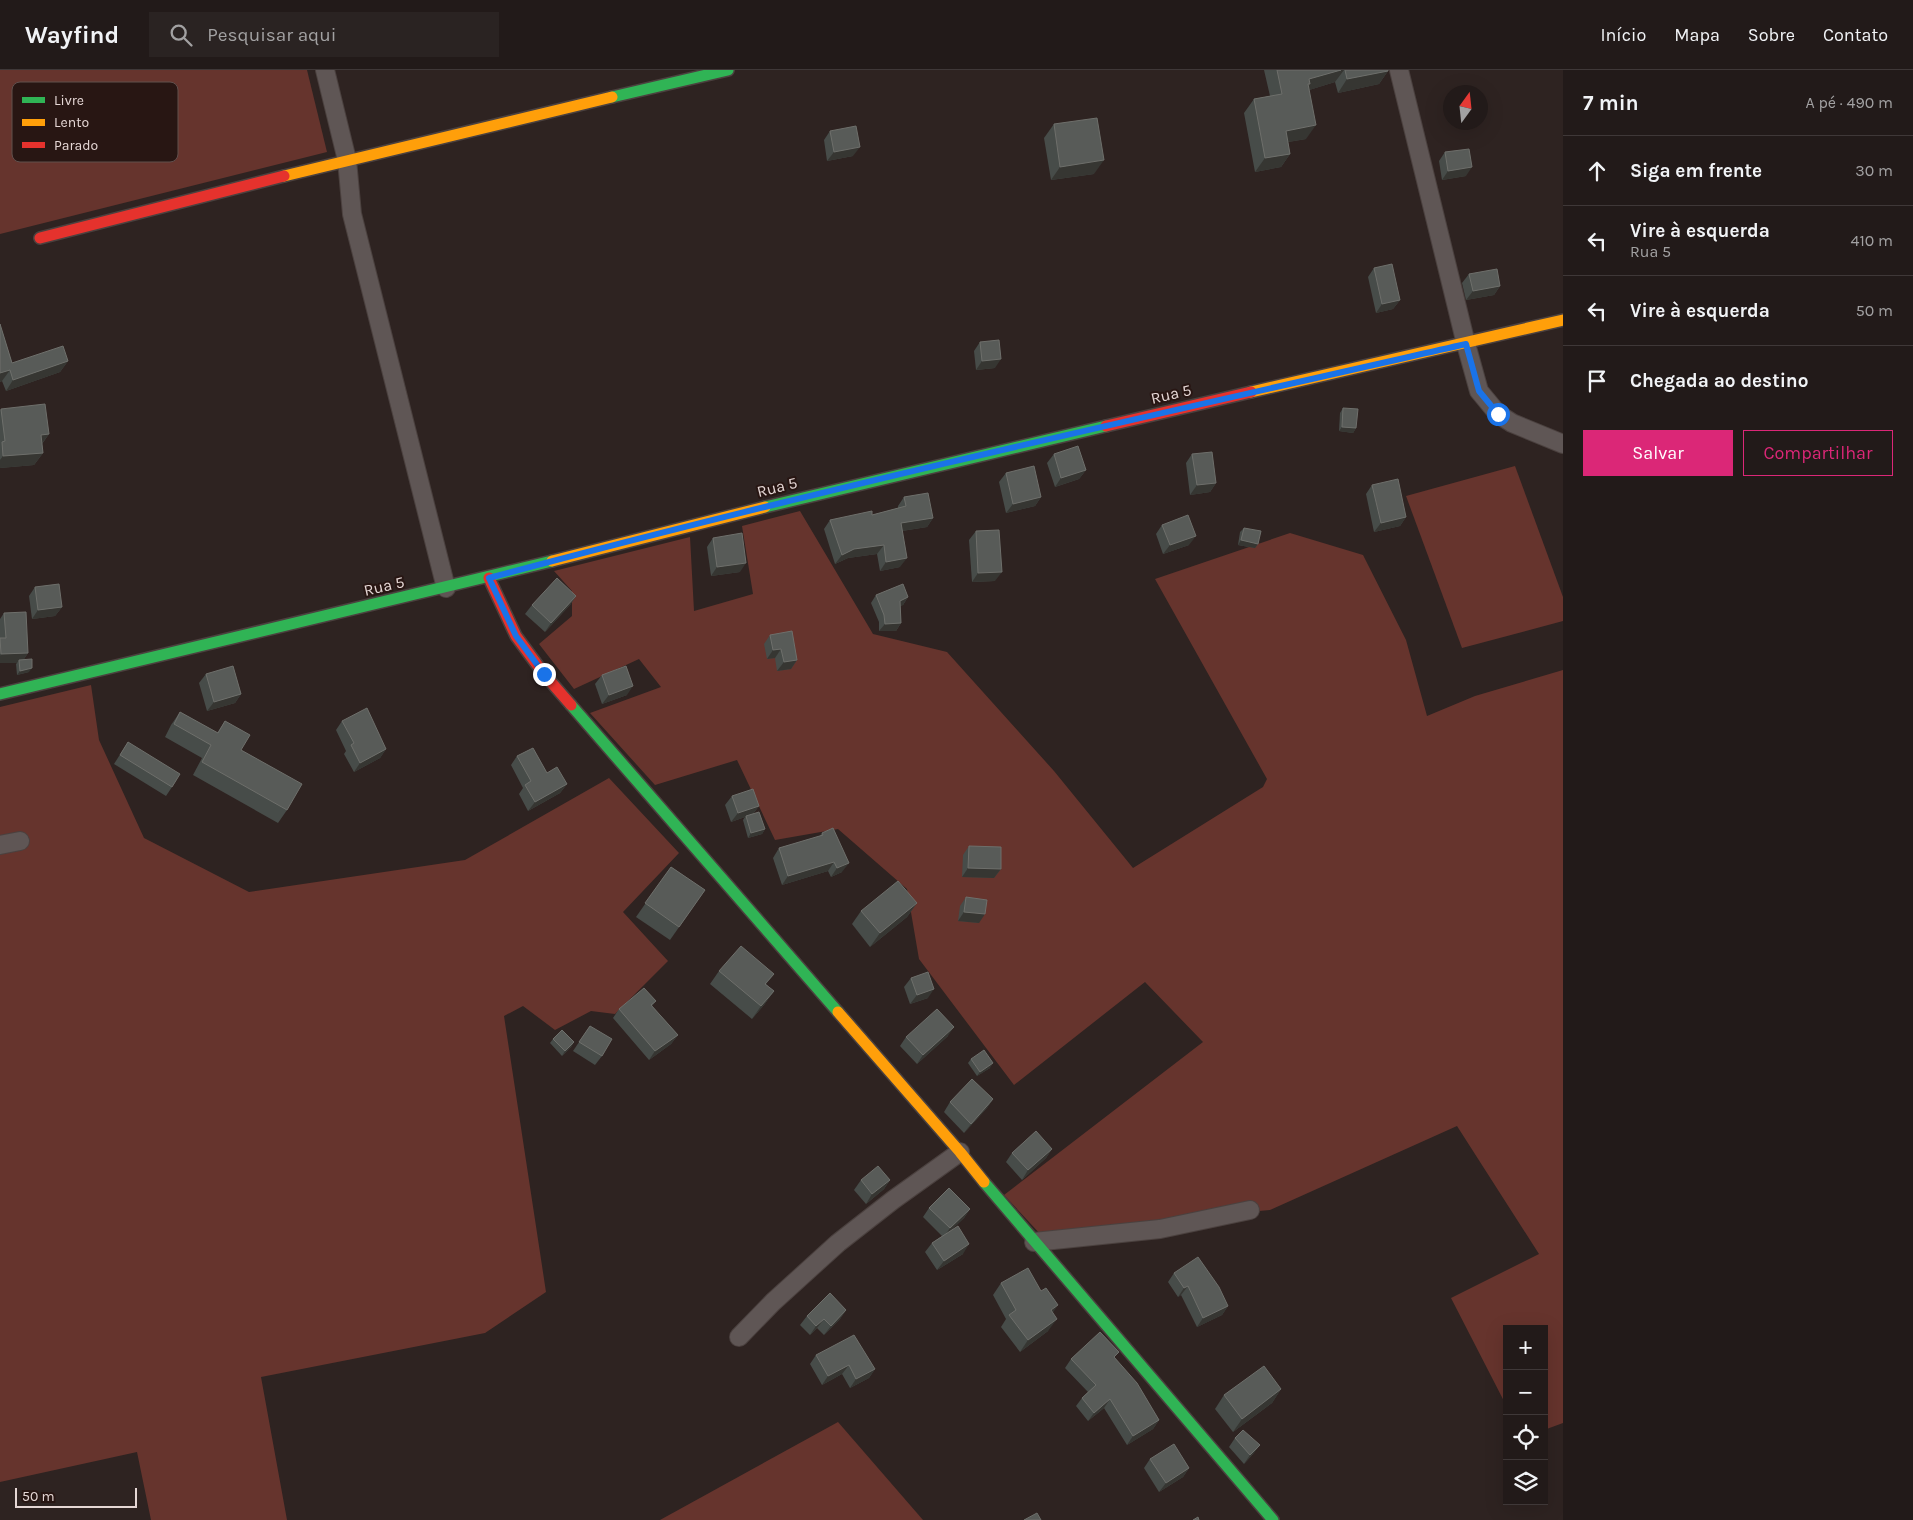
<!DOCTYPE html>
<html lang="pt">
<head>
<meta charset="utf-8">
<style>
  :root { --surface:#221a19; --page:#2a2322; --text:#f1f3f6; --muted:#a2a1a2; --line:#3f3838; --accent:#db2777 }
  body { margin:0; font-family:Karla,sans-serif; background:var(--page); color:var(--text) }
  .controls { position:absolute; right:15px; bottom:15px; display:grid; overflow:hidden; border-radius:0px; box-shadow:0 5px 20px #0002 }
  .controls button { width:45px; height:45px; display:grid; place-items:center; padding:0; border:0; border-bottom:1px solid var(--line); background:var(--surface); color:var(--text); font:25px sans-serif }
  .compass { position:absolute; left:1443px; top:15px; width:45px; height:45px; border-radius:50%; background:var(--surface); box-shadow:0 5px 20px #0002; rotate:15deg }
  .scale { position:absolute; left:15px; bottom:12px; width:122px; box-sizing:border-box; padding-left:5px; border:2px solid #e5d7d5; border-top:0; font-size:14px; line-height:18px; white-space:nowrap; color:#e5d7d5; -webkit-text-stroke:4px #281613; paint-order:stroke }
  .stop { position:absolute; width:15px; height:15px; margin:-11px; border:4px solid #1a73e8; border-radius:50%; background:#fff }
  .stop.end { background:#1a73e8; border-color:#fff; box-shadow:0 1px 5px #0008 }
  .list { margin:0; padding:0; list-style:none }
  h2 { display:flex; justify-content:space-between; align-items:center; height:65px; margin:0; padding:0 20px; font-size:21px }
  h2 small { font-size:16px; font-weight:400; color:var(--muted) }
  .list li { display:grid; grid-template-columns:32px 1fr auto; gap:15px; align-items:center; box-sizing:border-box; height:70px; padding:0 20px; border-top:1px solid var(--line) }
  .list b { display:block; font-size:19px; white-space:nowrap }
  .list p { margin:0; font-size:16px; white-space:nowrap; color:var(--muted) }
  .list em { font-size:16px; font-style:normal; color:var(--muted) }
  .actions { display:flex; gap:10px; padding:15px 20px }
  .actions a { flex:1; padding:11px 0; border:1px solid var(--accent); border-radius:0px; text-align:center; font-size:18px; color:var(--accent) }
  .actions .main { background:var(--accent); color:#fff }
  .icon { flex:none; width:28px; height:28px; fill:none; stroke:currentColor; stroke-width:2; stroke-linecap:round; stroke-linejoin:round }
  .map { position:relative; flex:none; width:1563px; height:1450px; overflow:hidden }
  header { display:flex; align-items:center; gap:30px; box-sizing:border-box; height:70px; padding:0 25px; background:var(--surface); border-bottom:1px solid var(--line) }
  header strong { font-size:24px }
  nav { display:flex; gap:28px; margin-inline-start:auto; font-size:18px }
  .search { width:350px; height:45px; background:var(--page); display:flex; align-items:center; gap:12px; box-sizing:border-box; padding:0 18px; border-radius:0px; color:var(--muted); font-size:19px }
  main { display:flex }
  aside { flex:1; background:var(--surface) }
  .map>svg:first-child { display:block }
</style>
</head>
<body>
<header>
<strong>Wayfind</strong>
<div class="search"><svg class="icon" aria-label="search" viewBox="0 0 24 24"><circle cx="10" cy="10" r="6"/><path d="M15 15l6 6"/></svg>Pesquisar aqui</div>
<nav><a>Início</a><a>Mapa</a><a>Sobre</a><a>Contato</a></nav>
</header>
<main>
<div class="map">
<svg width="1563" height="1450" viewBox="0 0 1563 1450">
  <rect width="100%" height="100%" fill="#2e2321"/>
  <!-- green -->
  <g fill="#66342d">
    <path d="M0,0H307L327,82L0,164Z"/>
    <path d="M1515,396L1563,527V551L1462,578L1406,426Z"/>
    <path d="M800,441L873,564L947,582L1054,701L1133,798L1263,717L1267,709L1155,509L1290,463L1363,485L1406,570L1427,646L1475,626L1563,600V1353L1544,1360V1259H1507V1337L1451,1228L1539,1184L1457,1056L1270,1140L1169,1149L1042,1166L1004,1125L1203,972L1145,912L1014,1015L919,889L907,819L838,759L775,770L737,690L655,715L590,643L661,617L639,589L574,619L539,574L572,546V521L554,501L690,467L694,541L753,524L742,456Z"/>
    <path d="M91,615L99,670L144,768L249,822L465,790L609,708L679,783L623,842L668,891L615,944L591,941L555,960L523,936L504,946L546,1222L485,1263L261,1307L287,1450H151L137,1382L0,1412V637Z"/>
    <path d="M838,1352L923,1450H660Z"/>
  </g>
  <g fill="none" stroke-linecap="round" stroke-linejoin="round">
    <defs>
      <g id="street">
        <path d="M325,0L347,90L352,144L446,518"/>
        <path d="M1399,0L1466,274L1479,321L1498,344L1512,353L1563,374"/>
        <path d="M0,775L20,771"/>
        <path d="M1034,1172L1160,1159L1250,1140"/>
        <path d="M739,1267L773,1232L838,1173L893,1130L960,1082"/>
      </g>
      <g id="fast">
        <path d="M612,27L728,0"/>
        <path d="M765,437L1106,356"/>
        <path d="M0,624L552,491"/>
        <path d="M571,635L838,942"/>
        <path d="M984,1112L1273,1450"/>
      </g>
      <g id="slow">
        <path d="M284,106L612,27"/>
        <path d="M1251,322L1563,250"/>
        <path d="M552,491L765,437"/>
        <path d="M838,942L960,1082L984,1112"/>
      </g>
      <g id="jam">
        <path d="M40,168L284,106"/>
        <path d="M1106,356L1251,322"/>
        <path d="M489,508L516,566L544,604L571,635"/>
      </g>
    </defs>
    <!-- street casing -->
    <use href="#street" stroke="#4b413f" stroke-width="20"/>
    <!-- fast casing -->
    <use href="#fast" stroke="#4b413f" stroke-width="14"/>
    <!-- slow casing -->
    <use href="#slow" stroke="#4b413f" stroke-width="14"/>
    <!-- jam casing -->
    <use href="#jam" stroke="#4b413f" stroke-width="14"/>
    <!-- street -->
    <use href="#street" stroke="#5f5655" stroke-width="18"/>
    <!-- fast -->
    <use href="#fast" stroke="#30b455" stroke-width="11"/>
    <!-- slow -->
    <use href="#slow" stroke="#ff9f0a" stroke-width="11"/>
    <!-- jam -->
    <use href="#jam" stroke="#e5322d" stroke-width="11"/>
  </g>
  <!-- wall -->
  <g fill="#474c49">
    <path d="M1264,0H1388V1L1379,14L1338,23L1335,12L1309,20L1306,69L1288,72L1290,84L1281,97L1255,102L1244,43L1254,29L1270,26Z"/>
    <path d="M1054,54L1094,104L1051,110L1044,68Z"/>
    <path d="M830,61L853,86L827,91L824,70Z"/>
    <path d="M1445,82L1466,106L1442,110L1439,91Z"/>
    <path d="M1374,198L1400,230L1393,239L1376,243L1368,207Z"/>
    <path d="M1469,204L1500,216L1494,225L1466,230L1462,213Z"/>
    <path d="M0,254L12,293L68,291L60,302L6,321L2,311L0,312Z"/>
    <path d="M980,272L995,298L976,300L974,281Z"/>
    <path d="M1343,338L1356,358L1353,363L1339,361L1340,343Z"/>
    <path d="M1,339L49,364L42,374L43,383L34,395L0,398V340Z"/>
    <path d="M1054,384L1086,400L1079,409L1055,417L1047,393Z"/>
    <path d="M1192,384L1216,413L1210,422L1190,425L1186,393Z"/>
    <path d="M1006,403L1041,427L1035,436L1006,443L999,412Z"/>
    <path d="M1372,415L1406,447L1400,456L1374,462L1366,424Z"/>
    <path d="M904,427L933,448L927,457L902,461L900,497L880,501L877,484L848,488L835,494L824,459L830,450L872,445L898,438V436Z"/>
    <path d="M1162,455L1189,475L1163,484L1156,464Z"/>
    <path d="M1244,458L1258,474L1255,478L1238,475L1240,462Z"/>
    <path d="M976,461L995,511L972,512L969,470Z"/>
    <path d="M713,468L740,502L711,506L707,477Z"/>
    <path d="M35,517L62,537L55,546L32,549L29,526Z"/>
    <path d="M876,525L908,527L903,535L900,536L901,553L896,561H879V552L871,533Z"/>
    <path d="M576,526L570,535L545,562L525,544L532,535Z"/>
    <path d="M4,543L28,583L24,589L29,602L17,605L16,594L17,593H0V549Z"/>
    <path d="M770,565L797,590L791,599L777,601L775,588L767,589L764,574Z"/>
    <path d="M206,604L241,624L235,633L207,641L199,613Z"/>
    <path d="M602,605L627,625L602,634L595,614Z"/>
    <path d="M180,642L217,663L225,651L241,680L287,740L278,753L193,705L202,688L165,667L171,655Z"/>
    <path d="M342,651L386,679L380,688L354,702L344,684L346,681L336,660Z"/>
    <path d="M128,672L172,717L166,726L114,694Z"/>
    <path d="M517,686L547,703L567,714L560,723L528,741L519,724L523,718L511,695Z"/>
    <path d="M732,726L759,736L753,744L765,759L762,764L748,768L743,750L745,747L731,752L725,735Z"/>
    <path d="M822,763L842,802L831,807L828,801L782,815L773,788L779,778L819,767Z"/>
    <path d="M969,776L1001,799L994,808L962,807L963,785Z"/>
    <path d="M671,797L705,820L670,870L636,847Z"/>
    <path d="M966,827L979,853L958,851L960,836Z"/>
    <path d="M917,833L907,847L870,877L852,854L861,841Z"/>
    <path d="M719,901L774,904L766,914L774,921L764,935L752,949L710,914Z"/>
    <path d="M911,908L928,928L910,934L904,917Z"/>
    <path d="M656,931L652,936L678,965L671,974L649,990L613,948L619,939Z"/>
    <path d="M590,956L602,986L595,995L573,981Z"/>
    <path d="M948,966L917,994L900,976L906,967Z"/>
    <path d="M553,969L574,972L571,977L562,986L550,973Z"/>
    <path d="M971,989L990,998L977,1006L968,993Z"/>
    <path d="M993,1029L987,1038L964,1063L944,1042L950,1032Z"/>
    <path d="M1052,1079L1046,1088L1022,1110L1006,1092L1012,1083Z"/>
    <path d="M861,1110H890L884,1119L866,1134L854,1120Z"/>
    <path d="M929,1138L970,1139L964,1148L950,1161L963,1184L937,1200L925,1182L932,1173L942,1166L923,1147Z"/>
    <path d="M1174,1203L1228,1236L1222,1245L1197,1257L1181,1225L1178,1227L1168,1212Z"/>
    <path d="M1001,1213L1053,1243L1048,1261L1020,1282L1001,1257L1006,1249L993,1225Z"/>
    <path d="M846,1240L840,1249L824,1265L817,1258L810,1265L800,1255L807,1246Z"/>
    <path d="M816,1285L875,1299L869,1308L850,1318L842,1304L822,1315L810,1294Z"/>
    <path d="M1115,1288L1159,1350L1153,1359L1127,1375L1104,1338L1088,1351L1076,1336L1082,1328L1088,1322L1065,1298L1071,1289Z"/>
    <path d="M1281,1319L1272,1333L1233,1362L1215,1339L1224,1325Z"/>
    <path d="M1235,1368L1260,1375L1253,1384L1244,1394L1229,1377Z"/>
    <path d="M1150,1389L1189,1398L1183,1407L1159,1422L1144,1398Z"/>
  </g>
  <!-- shaded-wall -->
  <g fill="#363632">
    <path d="M1341,0H1344L1335,12L1306,21L1309,9Z"/>
    <path d="M1388,1L1379,14L1338,23L1347,9Z"/>
    <path d="M1316,55L1306,69L1276,74L1286,61Z"/>
    <path d="M860,77L853,86L827,91L834,82Z"/>
    <path d="M1290,84L1281,97L1255,102L1265,88Z"/>
    <path d="M1104,90L1094,104L1051,110L1060,97Z"/>
    <path d="M1472,97L1466,106L1442,110L1448,101Z"/>
    <path d="M1500,216L1494,225L1466,230L1473,221Z"/>
    <path d="M1400,230L1393,239L1376,243L1382,234Z"/>
    <path d="M1001,289L995,298L976,300L982,291Z"/>
    <path d="M68,291L60,302L6,321L13,310Z"/>
    <path d="M10,300L2,311L0,312V303Z"/>
    <path d="M1342,357L1356,358L1353,363L1339,361Z"/>
    <path d="M49,364L40,376L41,365Z"/>
    <path d="M43,383L34,395L0,398V390L3,386Z"/>
    <path d="M1086,400L1079,409L1055,417L1061,408Z"/>
    <path d="M1216,413L1210,422L1190,425L1197,415Z"/>
    <path d="M1041,427L1035,436L1006,443L1013,434Z"/>
    <path d="M1406,447L1400,456L1374,462L1381,453Z"/>
    <path d="M933,448L927,457L895,462L901,453Z"/>
    <path d="M1196,466L1189,475L1163,484L1170,475Z"/>
    <path d="M1241,470L1258,474L1255,478L1238,475Z"/>
    <path d="M884,475L877,484L848,488L835,494L842,485L854,479Z"/>
    <path d="M907,488L900,497L880,501L886,492Z"/>
    <path d="M746,493L740,502L711,506L717,497Z"/>
    <path d="M1002,502L995,511L972,512L978,503Z"/>
    <path d="M576,526L570,535L545,562L551,553Z"/>
    <path d="M908,527L903,535L895,538L900,531Z"/>
    <path d="M62,537L55,546L32,549L38,540Z"/>
    <path d="M901,553L896,561H879L885,554Z"/>
    <path d="M781,579L775,588L767,589L773,580Z"/>
    <path d="M28,583L22,592L19,590L17,593H0V586L1,584Z"/>
    <path d="M797,590L791,599L777,601L784,592Z"/>
    <path d="M32,598L29,602L17,605L20,601Z"/>
    <path d="M633,616L627,625L602,634L609,625Z"/>
    <path d="M241,624L235,633L207,641L214,632Z"/>
    <path d="M386,679L380,688L354,702L360,693Z"/>
    <path d="M567,714L560,723L528,741L535,732Z"/>
    <path d="M759,736L752,745L746,746L745,747L731,752L738,743Z"/>
    <path d="M765,759L762,764L748,768L751,763Z"/>
    <path d="M834,792L828,801L782,815L788,806Z"/>
    <path d="M849,793L842,802L831,807L837,798Z"/>
    <path d="M968,798L1001,799L994,808L962,807Z"/>
    <path d="M917,833L907,847L870,877L880,863Z"/>
    <path d="M964,842L985,844L979,853L958,851Z"/>
    <path d="M934,919L928,928L910,934L917,925Z"/>
    <path d="M774,921L764,935L752,949L761,936Z"/>
    <path d="M954,957L948,966L917,994L923,985Z"/>
    <path d="M678,965L671,974L649,990L655,981Z"/>
    <path d="M574,972L571,977L562,986L565,981Z"/>
    <path d="M993,993L990,998L977,1006L980,1002Z"/>
    <path d="M993,1029L987,1038L964,1063L971,1054Z"/>
    <path d="M1052,1079L1046,1088L1022,1110L1028,1100Z"/>
    <path d="M890,1110L884,1119L866,1134L872,1124Z"/>
    <path d="M970,1139L964,1148L944,1167L950,1158Z"/>
    <path d="M969,1174L963,1184L937,1200L944,1191Z"/>
    <path d="M1188,1216L1181,1225L1178,1227L1184,1218Z"/>
    <path d="M1058,1235L1050,1247L1051,1240Z"/>
    <path d="M1228,1236L1222,1245L1197,1257L1203,1248Z"/>
    <path d="M846,1240L840,1249L824,1265L831,1256Z"/>
    <path d="M824,1249L817,1258L810,1265L816,1256Z"/>
    <path d="M1057,1249L1048,1261L1020,1282L1028,1270Z"/>
    <path d="M849,1295L842,1304L822,1315L828,1306Z"/>
    <path d="M875,1299L869,1308L850,1318L856,1309Z"/>
    <path d="M1281,1319L1272,1333L1233,1362L1242,1349Z"/>
    <path d="M1110,1329L1104,1338L1088,1351L1094,1343Z"/>
    <path d="M1159,1350L1153,1359L1127,1375L1133,1366Z"/>
    <path d="M1260,1375L1253,1384L1244,1394L1250,1385Z"/>
    <path d="M1189,1398L1183,1407L1159,1422L1166,1413Z"/>
  </g>
  <!-- building -->
  <g fill="#585b58" stroke="#6e6f6b">
    <path d="M1277,0H1341L1309,9L1310,14H1308L1316,55L1286,61L1290,84L1265,88L1254,29L1282,24Z"/>
    <path d="M1345,0H1388V1L1347,9Z"/>
    <path d="M1097,48L1104,90L1060,97L1054,54Z"/>
    <path d="M856,56L860,77L834,82L830,61Z"/>
    <path d="M1469,79L1472,97L1448,101L1445,82Z"/>
    <path d="M1392,194L1400,230L1382,234L1374,198Z"/>
    <path d="M1497,199L1500,216L1473,221L1469,204Z"/>
    <path d="M0,254L12,293L63,276L68,291L13,310L10,300L0,303Z"/>
    <path d="M999,270L1001,289L982,291L980,272Z"/>
    <path d="M45,334L49,364L41,365L43,383L3,386L2,372L5,371L1,339Z"/>
    <path d="M1343,338L1358,339L1356,358L1342,357Z"/>
    <path d="M1078,376L1086,400L1061,408L1054,384Z"/>
    <path d="M1212,382L1216,413L1197,415L1192,384Z"/>
    <path d="M1034,396L1041,427L1013,434L1006,403Z"/>
    <path d="M1398,409L1406,447L1381,453L1372,415Z"/>
    <path d="M928,423L933,448L901,453L907,488L886,492L884,475L854,479L842,485L830,450L872,441V445L906,436L904,427Z"/>
    <path d="M1188,445L1196,466L1170,475L1162,455Z"/>
    <path d="M1244,458L1261,461L1258,474L1241,470Z"/>
    <path d="M999,460L1002,502L978,503L976,461Z"/>
    <path d="M742,463L746,493L717,497L713,468Z"/>
    <path d="M557,508L576,526L551,553L532,535Z"/>
    <path d="M59,514L62,537L38,540L35,517Z"/>
    <path d="M903,514L908,527L900,531L901,553L885,554L884,545L876,525Z"/>
    <path d="M26,542L28,583L1,584L0,568H6L4,543Z"/>
    <path d="M792,561L797,590L784,592L781,579L773,580L770,565Z"/>
    <path d="M32,589V598L20,601L19,590Z"/>
    <path d="M233,596L241,624L214,632L206,604Z"/>
    <path d="M626,596L633,616L609,625L602,605Z"/>
    <path d="M367,638L386,679L360,693L351,675L354,673L342,651Z"/>
    <path d="M180,642L218,663L225,651L250,665L241,680L302,714L287,740L202,692L211,675L174,654Z"/>
    <path d="M128,672L180,704L172,717L120,685Z"/>
    <path d="M533,678L547,703L557,697L567,714L535,732L525,715L531,711L517,686Z"/>
    <path d="M753,719L759,736L738,743L732,726Z"/>
    <path d="M759,742L765,759L751,763L746,746Z"/>
    <path d="M833,758L849,793L837,798L834,792L788,806L779,778L823,765L822,763Z"/>
    <path d="M969,776L1001,777V799L968,798Z"/>
    <path d="M671,797L705,820L679,857L645,833Z"/>
    <path d="M898,811L917,833L880,863L861,841Z"/>
    <path d="M966,827L987,830L985,844L964,842Z"/>
    <path d="M741,876L774,904L765,914L774,921L761,936L719,901Z"/>
    <path d="M928,902L934,919L917,925L911,908Z"/>
    <path d="M644,918L656,931L651,935L678,965L655,981L619,939Z"/>
    <path d="M937,939L954,957L923,985L906,967Z"/>
    <path d="M590,956L612,969L602,986L579,972Z"/>
    <path d="M562,960L574,972L565,981L553,969Z"/>
    <path d="M984,980L993,993L980,1002L971,989Z"/>
    <path d="M972,1009L993,1029L971,1054L950,1032Z"/>
    <path d="M1036,1061L1052,1079L1028,1100L1012,1083Z"/>
    <path d="M878,1096L890,1110L872,1124L861,1110Z"/>
    <path d="M949,1118L970,1139L950,1158L929,1138Z"/>
    <path d="M958,1156L969,1174L944,1191L932,1173Z"/>
    <path d="M1198,1187L1219,1217L1228,1236L1203,1248L1188,1216L1184,1218L1174,1203Z"/>
    <path d="M1028,1198L1041,1221L1046,1218L1058,1235L1051,1240L1057,1249L1028,1270L1009,1245L1016,1240L1001,1213Z"/>
    <path d="M830,1223L846,1240L831,1256L824,1249L816,1256L807,1246Z"/>
    <path d="M1100,1262L1119,1282L1114,1287L1137,1313L1159,1350L1133,1366L1110,1329L1094,1343L1082,1328L1096,1315L1071,1289Z"/>
    <path d="M854,1265L875,1299L856,1309L849,1295L828,1306L816,1285Z"/>
    <path d="M1264,1296L1281,1319L1242,1349L1224,1325Z"/>
    <path d="M1243,1360L1260,1375L1250,1385L1235,1368Z"/>
    <path d="M1174,1374L1189,1398L1166,1413L1150,1389Z"/>
    <path d="M1037,1443L1041,1450H1024Z"/>
    <path d="M1198,1447L1199,1450H1193Z"/>
  </g>
  <g fill="none" stroke-linecap="round" stroke-linejoin="round">
    <!-- route -->
    <path stroke="#1a73e8" stroke-width="6" d="M544,604L516,566L489,508C812,421 1139,348 1466,274L1479,321L1498,344"/>
  </g>
  <g text-anchor="middle" dominant-baseline="central" stroke-width="4" stroke-linejoin="round" paint-order="stroke">
    <!-- street labels -->
    <g font-size="16" fill="#e5d7d5" stroke="#281613">
      <text transform="translate(1171 324) rotate(-13)">Rua 5</text>
      <text transform="translate(777 417) rotate(-14)">Rua 5</text>
      <text transform="translate(384 516) rotate(-13)">Rua 5</text>
    </g>
  </g>
  <!-- legend -->
  <rect x="12" y="12" width="166" height="80" rx="8" fill="#281613" stroke="#61504d" stroke-width="1"/>
  <rect x="22" y="27" width="23" height="6" fill="#30b455"/>
  <rect x="22" y="49" width="23" height="7" fill="#ff9f0a"/>
  <rect x="22" y="72" width="23" height="6" fill="#e5322d"/>
  <g font-size="14" fill="#e5d7d5">
    <text x="54" y="35">Livre</text>
    <text x="54" y="57">Lento</text>
    <text x="54" y="80">Parado</text>
  </g>
</svg>
<div class="controls">
<button>+</button>
<button>−</button>
<button><svg class="icon" aria-label="locate" viewBox="0 0 24 24"><circle cx="12" cy="12" r="6"/><path d="M12 2v4M12 18v4M2 12h4M18 12h4"/></svg></button>
<button><svg class="icon" aria-label="layers" viewBox="0 0 24 24"><path d="M12 4l9 5-9 5-9-5zM3 14l9 5 9-5"/></svg></button>
</div>
<svg class="compass" viewBox="-18 -18 36 36"><path d="M0-13l5 13h-10z" fill="#e53935"/><path d="M0 13l5-13h-10z" fill="#a2a1a2"/></svg>
<div class="scale">50 m</div>
<div class="stop" style="left:1498px;top:344px"></div>
<div class="stop end" style="left:544px;top:604px"></div>
</div>
<aside>
<h2>7 min<small>A pé · 490 m</small></h2>
<ul class="list">
<li><svg class="icon" aria-label="ahead" viewBox="0 0 24 24"><path d="M12 20V5M6 11l6-6 6 6"/></svg><div><b>Siga em frente</b></div><em>30 m</em></li>
<li><svg class="icon" aria-label="left" viewBox="0 0 24 24"><path d="M17 20v-9H6M10 6l-5 5 5 5"/></svg><div><b>Vire à esquerda</b><p>Rua 5</p></div><em>410 m</em></li>
<li><svg class="icon" aria-label="left" viewBox="0 0 24 24"><path d="M17 20v-9H6M10 6l-5 5 5 5"/></svg><div><b>Vire à esquerda</b></div><em>50 m</em></li>
<li><svg class="icon" aria-label="arrive" viewBox="0 0 24 24"><path d="M6 21V4h12l-3 4 3 4H6"/></svg><div><b>Chegada ao destino</b></div></li>
</ul>
<div class="actions"><a class="main">Salvar</a><a>Compartilhar</a></div>
</aside>
</main>
</body>
</html>
